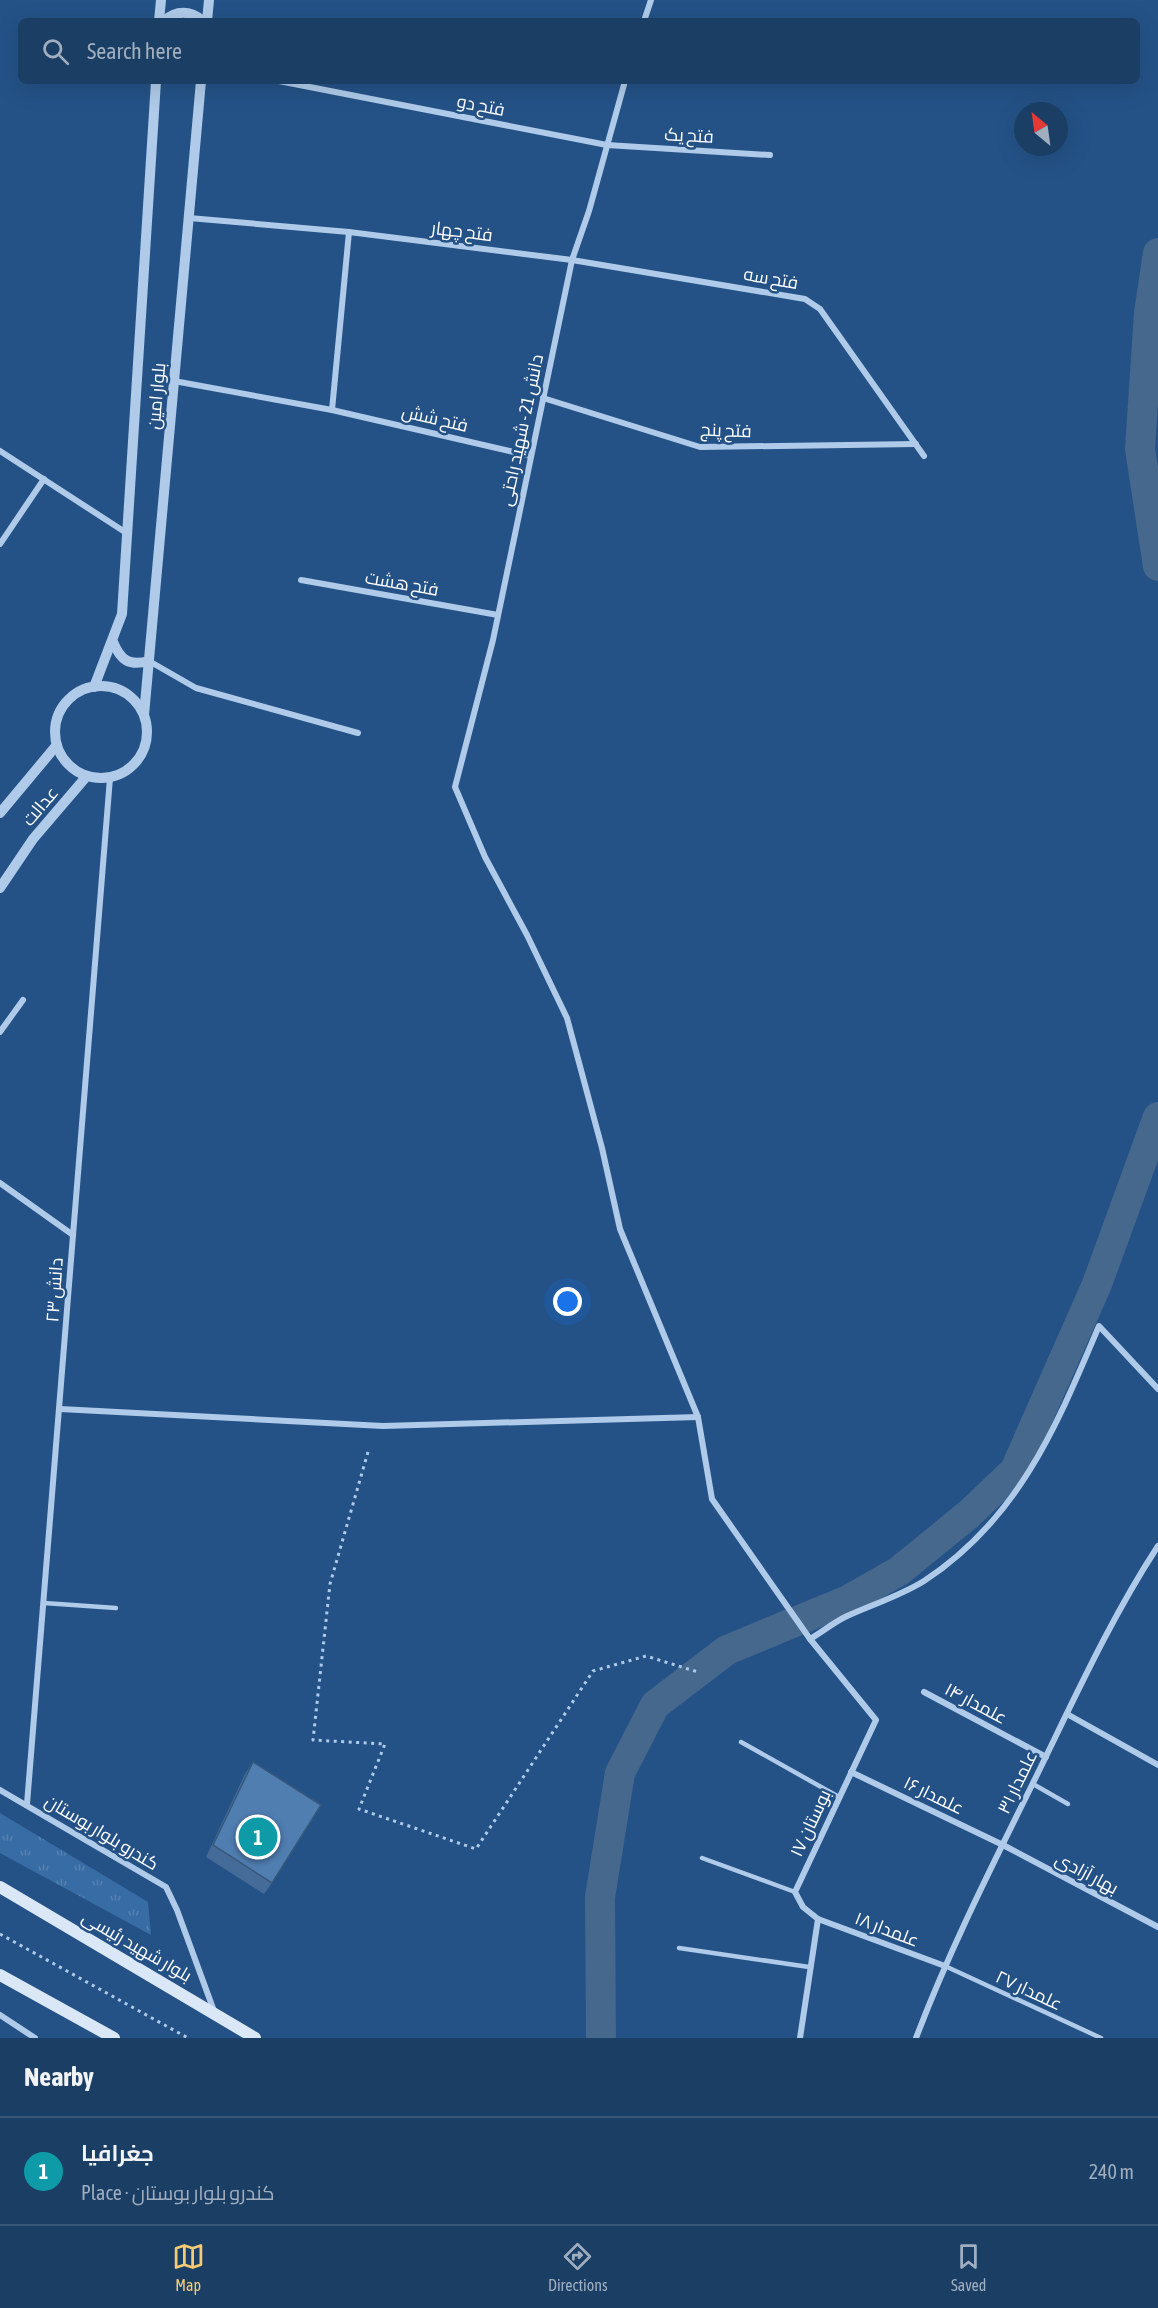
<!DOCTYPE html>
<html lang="en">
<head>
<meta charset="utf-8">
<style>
  :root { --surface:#1b3e65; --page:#28496e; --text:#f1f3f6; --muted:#a0aebf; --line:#395779; --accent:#f4cb72 }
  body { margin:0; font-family:"Asap Condensed",Cairo,sans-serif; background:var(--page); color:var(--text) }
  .compass { position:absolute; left:1014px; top:102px; width:54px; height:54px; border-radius:50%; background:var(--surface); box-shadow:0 6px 24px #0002; rotate:331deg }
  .you { position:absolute; left:568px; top:1302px; width:21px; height:21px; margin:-15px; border:4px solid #fff; border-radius:50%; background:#1a73e8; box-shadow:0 0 0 9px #1a73e833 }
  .badge { display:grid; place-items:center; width:39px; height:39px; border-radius:50%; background:var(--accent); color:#fff; font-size:20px; font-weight:700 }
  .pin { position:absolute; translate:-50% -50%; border:3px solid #fff; box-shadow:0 2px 6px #0006 }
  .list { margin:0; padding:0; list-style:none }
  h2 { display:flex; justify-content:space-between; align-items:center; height:78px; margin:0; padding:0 24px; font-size:26px }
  h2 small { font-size:20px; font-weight:400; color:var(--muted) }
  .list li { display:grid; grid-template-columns:39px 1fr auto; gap:18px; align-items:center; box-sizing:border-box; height:108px; padding:0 24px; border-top:2px solid var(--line) }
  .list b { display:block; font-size:22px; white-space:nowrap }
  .list p { margin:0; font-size:20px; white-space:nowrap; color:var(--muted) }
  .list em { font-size:20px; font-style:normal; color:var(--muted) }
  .icon { flex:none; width:33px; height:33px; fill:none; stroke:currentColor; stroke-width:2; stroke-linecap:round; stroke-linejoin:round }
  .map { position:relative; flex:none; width:1158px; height:2038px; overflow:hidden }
  .search { position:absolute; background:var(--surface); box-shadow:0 6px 24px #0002; left:18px; right:18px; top:18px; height:66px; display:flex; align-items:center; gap:15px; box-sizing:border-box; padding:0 21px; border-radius:9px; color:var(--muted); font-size:22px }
  .sheet { height:186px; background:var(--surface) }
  nav { display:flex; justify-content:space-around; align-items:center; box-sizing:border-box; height:84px; border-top:2px solid var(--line); background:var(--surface); font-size:16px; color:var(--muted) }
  nav a { display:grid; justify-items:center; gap:3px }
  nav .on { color:var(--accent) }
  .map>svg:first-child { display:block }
</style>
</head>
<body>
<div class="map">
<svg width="1158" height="2038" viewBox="0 0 1158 2038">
  <defs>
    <pattern id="park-tufts" width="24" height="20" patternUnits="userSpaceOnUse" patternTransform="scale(1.5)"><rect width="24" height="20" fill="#386ca4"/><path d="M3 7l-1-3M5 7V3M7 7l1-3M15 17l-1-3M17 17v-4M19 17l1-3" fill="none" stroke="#5682b2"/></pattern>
  </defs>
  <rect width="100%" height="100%" fill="#245287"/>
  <!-- park -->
  <path fill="url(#park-tufts)" d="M0,1813L148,1902L151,1935L0,1853Z"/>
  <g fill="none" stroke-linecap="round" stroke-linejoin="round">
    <!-- river -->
    <g stroke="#46688d" stroke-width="30">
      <path d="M1158,253L1149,313L1140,449L1158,566"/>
      <path d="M601,2038L600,1897L620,1773L655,1705L727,1650L848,1600L899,1571L969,1514L1015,1470L1097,1284L1158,1117"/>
    </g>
    <!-- path -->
    <g stroke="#afcbe9" stroke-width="3" stroke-dasharray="3 4.5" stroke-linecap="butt">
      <path d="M368,1452L330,1584L313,1740L385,1744L359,1809L476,1849L593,1671L646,1656L698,1672"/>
      <path d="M0,1934L188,2038"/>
    </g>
    <!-- service -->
    <g stroke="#afcbe9" stroke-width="4.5">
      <path d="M44,1603L116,1608"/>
      <path d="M741,1742L839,1797"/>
      <path d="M1033,1784L1068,1804"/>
      <path d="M702,1858L795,1892"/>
      <path d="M679,1948L809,1967"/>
      <path d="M945,1966L1101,2038"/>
    </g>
    <!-- minor -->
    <g stroke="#afcbe9" stroke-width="6">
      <path d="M644,21L651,0"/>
      <path d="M279,81L607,145L770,155"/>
      <path d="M625,81L589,211L572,260L493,640L455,787L485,857L527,935L567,1018L602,1148L620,1229L698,1417L712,1499L810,1639L876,1720L795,1892L803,1907L818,1919L800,2038"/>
      <path d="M189,218L349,232L572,260L805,299L820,309L924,456"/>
      <path d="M174,381L332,410L349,232"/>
      <path d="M543,398L700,447L916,444"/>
      <path d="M332,410L531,456"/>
      <path d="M0,451L128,534"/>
      <path d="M0,544L44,479"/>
      <path d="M301,580L498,615"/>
      <path d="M149,661L196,688L358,733"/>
      <path d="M0,1032L23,1000"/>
      <path d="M0,1183L73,1235"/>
      <path d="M60,1409L383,1426L698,1417"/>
      <path d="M810,1639C822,1632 833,1623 845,1617C871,1605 900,1596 924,1581C1019,1519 1057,1425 1099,1326L1158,1389"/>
      <path d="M924,1692L1046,1757"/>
      <path d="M1067,1714L1158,1765"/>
      <path d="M851,1772L1003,1845L1158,1927"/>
      <path d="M0,1790L166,1887L177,1910L214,2011"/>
      <path d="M27,1804L110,778"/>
      <path d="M818,1919L945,1966"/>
      <path d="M0,2015L35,2038"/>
      <path d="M916,2038C949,1951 991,1868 1032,1785C1072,1704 1109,1621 1158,1546"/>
    </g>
    <!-- tertiary -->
    <g stroke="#afcbe9" stroke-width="10">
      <path d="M159,21L161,0"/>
      <path d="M164,21C176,10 190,10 203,21"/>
      <path d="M207,21L209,0"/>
      <path d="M113,642C121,661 129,666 149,661"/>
      <circle cx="101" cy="732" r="46"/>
      <path d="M94,687L122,614L156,81"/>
      <path d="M144,715L201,81"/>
      <path d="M0,813L56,746"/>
      <path d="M0,888L33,839L86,777"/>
    </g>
    <!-- secondary -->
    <g stroke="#d9e7f7" stroke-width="12">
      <path d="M0,1887L255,2038"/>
      <path d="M0,1975L114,2038"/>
    </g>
  </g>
  <!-- wall -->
  <path fill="#456c98" d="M253,1762L272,1883L264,1894L206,1857L245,1774Z"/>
  <!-- building -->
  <path fill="#507eb1" stroke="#38587c" stroke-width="1.5" d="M253,1762L321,1805L272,1883L213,1845Z"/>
  <g text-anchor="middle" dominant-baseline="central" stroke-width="5" stroke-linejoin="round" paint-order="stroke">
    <!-- street labels -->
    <g font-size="18" fill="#fff" stroke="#245287">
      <text transform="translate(481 105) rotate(11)">فتح دو</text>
      <text transform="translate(689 135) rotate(3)">فتح یک</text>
      <text transform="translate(462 231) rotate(7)">فتح چهار</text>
      <text transform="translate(771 278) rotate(10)">فتح سه</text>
      <text transform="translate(156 396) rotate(-85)">بلوار امین</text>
      <text transform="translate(435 418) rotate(13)">فتح شش</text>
      <text transform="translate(521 430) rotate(-78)">دانش 21 - شهید راحتی</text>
      <text transform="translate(726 430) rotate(2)">فتح پنج</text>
      <text transform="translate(402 583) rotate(10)">فتح هشت</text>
      <text transform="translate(40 806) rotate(-50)">عدالت</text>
      <text transform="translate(54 1290) rotate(-86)">دانش ۲۳</text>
      <text transform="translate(976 1703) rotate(28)">علمدار ۱۴</text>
      <text transform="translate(1017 1782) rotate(-64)">علمدار ۳۱</text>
      <text transform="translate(934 1795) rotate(26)">علمدار ۱۶</text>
      <text transform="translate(810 1823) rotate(-65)">بوستان ۱۷</text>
      <text transform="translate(102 1832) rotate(31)">کندرو بلوار بوستان</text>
      <text transform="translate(1087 1873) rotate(28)">بهار آزادی</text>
      <text transform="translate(887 1929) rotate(21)">علمدار ۱۸</text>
      <text transform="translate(137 1946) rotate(30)">بلوار شهید رئیسی</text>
      <text transform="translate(1029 1990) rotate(25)">علمدار ۲۷</text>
    </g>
  </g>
</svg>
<svg class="compass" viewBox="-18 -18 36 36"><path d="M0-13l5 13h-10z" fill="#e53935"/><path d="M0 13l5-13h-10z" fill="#a0aebf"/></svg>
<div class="you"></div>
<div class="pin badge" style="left:258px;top:1837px;background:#0f9aa8">1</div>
<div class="search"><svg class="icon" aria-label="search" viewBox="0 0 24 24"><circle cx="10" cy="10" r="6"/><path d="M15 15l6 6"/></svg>Search here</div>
</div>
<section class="sheet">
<h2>Nearby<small></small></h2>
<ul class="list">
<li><span class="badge" style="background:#0f9aa8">1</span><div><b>جغرافیا</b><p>Place · کندرو بلوار بوستان</p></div><em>240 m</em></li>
</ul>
</section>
<nav>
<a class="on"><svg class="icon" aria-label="map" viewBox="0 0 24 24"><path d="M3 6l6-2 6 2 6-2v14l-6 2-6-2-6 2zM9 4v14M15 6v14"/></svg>Map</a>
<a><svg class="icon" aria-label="directions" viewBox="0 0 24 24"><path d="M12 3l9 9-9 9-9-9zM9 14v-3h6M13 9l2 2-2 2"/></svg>Directions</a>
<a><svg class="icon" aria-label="saved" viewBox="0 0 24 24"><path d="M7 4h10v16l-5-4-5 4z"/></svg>Saved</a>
</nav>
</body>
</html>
